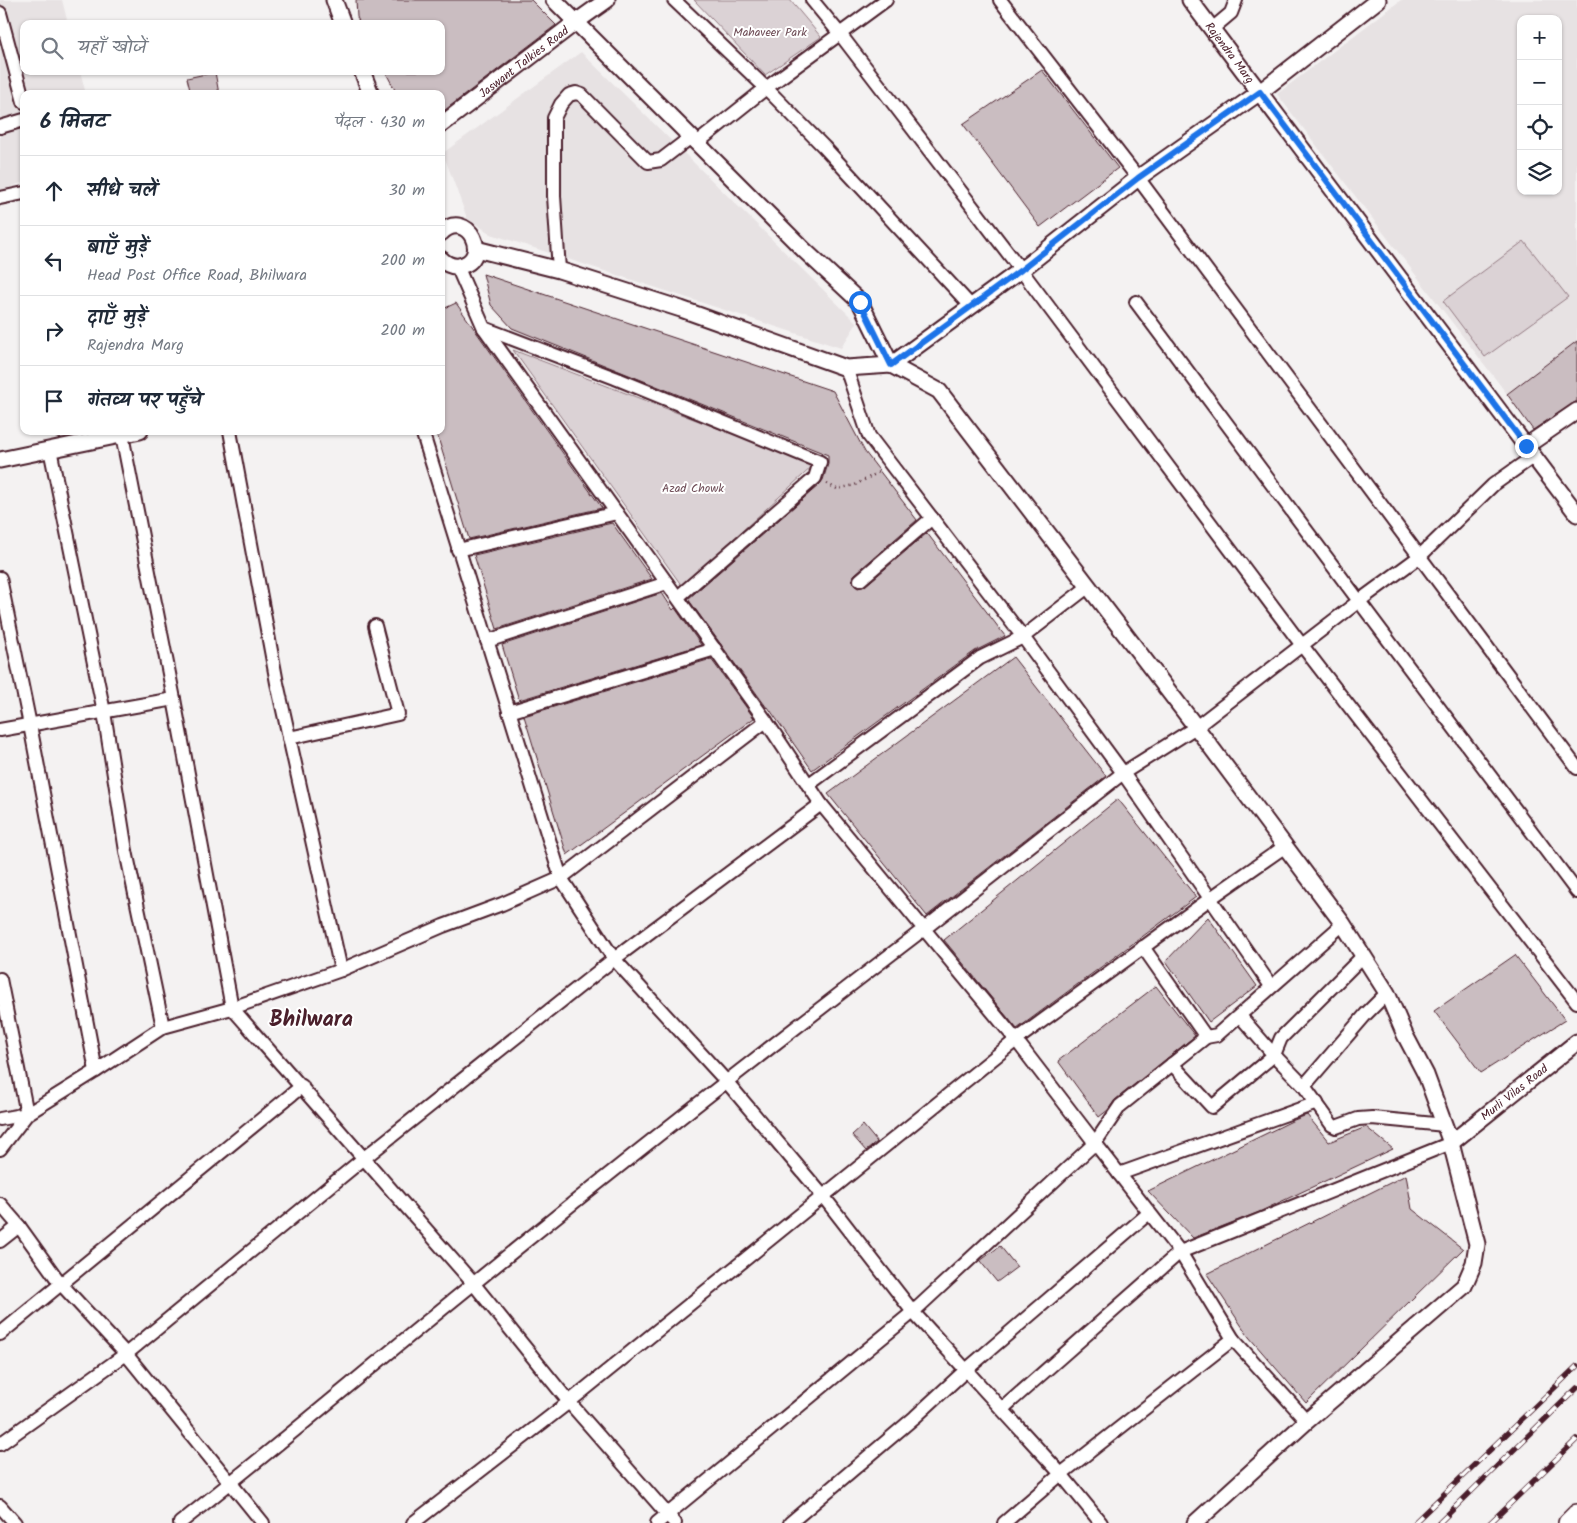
<!DOCTYPE html>
<html lang="hi">
<head>
<meta charset="utf-8">
<style>
  :root { --surface:#fff; --page:#f6f6f7; --text:#1f2937; --muted:#747a83; --line:#e0e1e3 }
  body { margin:0; font-family:Kalam,"Playpen Sans Deva",sans-serif; background:var(--page); color:var(--text) }
  .controls { position:absolute; right:15px; top:15px; display:grid; overflow:hidden; border-radius:10px; box-shadow:0 1px 4px #0004 }
  .controls button { width:45px; height:45px; display:grid; place-items:center; padding:0; border:0; border-bottom:1px solid var(--line); background:var(--surface); color:var(--text); font:25px sans-serif }
  .stop { position:absolute; width:15px; height:15px; margin:-11px; border:4px solid #1a73e8; border-radius:50%; background:#fff }
  .stop.end { background:#1a73e8; border-color:#fff; box-shadow:0 1px 5px #0008 }
  .list { margin:0; padding:0; list-style:none }
  h2 { display:flex; justify-content:space-between; align-items:center; height:65px; margin:0; padding:0 20px; font-size:21px }
  h2 small { font-size:16px; font-weight:400; color:var(--muted) }
  .list li { display:grid; grid-template-columns:32px 1fr auto; gap:15px; align-items:center; box-sizing:border-box; height:70px; padding:0 20px; border-top:1px solid var(--line) }
  .list b { display:block; font-size:19px; white-space:nowrap }
  .list p { margin:0; font-size:16px; white-space:nowrap; color:var(--muted) }
  .list em { font-size:16px; font-style:normal; color:var(--muted) }
  .icon { flex:none; width:28px; height:28px; fill:none; stroke:currentColor; stroke-width:2; stroke-linecap:round; stroke-linejoin:round }
  .map { position:relative; flex:none; width:1577px; height:1523px; overflow:hidden }
  .search { position:absolute; background:var(--surface); box-shadow:0 1px 4px #0004; left:20px; top:20px; width:425px; height:55px; display:flex; align-items:center; gap:12px; box-sizing:border-box; padding:0 18px; border-radius:10px; color:var(--muted); font-size:19px }
  .panel { position:absolute; background:var(--surface); box-shadow:0 1px 4px #0004; left:20px; top:90px; width:425px; height:345px; border-radius:10px }
  .map>svg:first-child { display:block }
</style>
</head>
<body>
<div class="map">
<svg width="1577" height="1523" viewBox="0 0 1577 1523">
  <rect width="100%" height="100%" fill="#f4f2f2"/>
  <filter id="ink" filterUnits="userSpaceOnUse"><feTurbulence type="fractalNoise" baseFrequency=".02" numOctaves="2"/><feDisplacementMap in="SourceGraphic" scale="10" xChannelSelector="R" yChannelSelector="G"/><feConvolveMatrix kernelMatrix="1 2 1 2 8 2 1 2 1" color-interpolation-filters="sRGB"/></filter>
  <g filter="url(#ink)">
    <!-- built -->
    <g fill="#e7e2e3" fill-rule="evenodd">
      <path d="M0,0H62L68,24H24V71H80L86,94H24V182L0,191Z"/>
      <path d="M1401,0H1577V341L1507,394L1277,94ZM1521,19H1558V191H1521Z"/>
      <path d="M581,52L857,323L841,348L491,234L467,218L443,153Z"/>
    </g>
    <!-- green -->
    <g fill="#dbd2d5" stroke="#927880">
      <path d="M694,0H790L821,37L765,75Z"/>
      <path d="M1524,241L1568,297L1485,357L1443,301Z"/>
      <path d="M513,350L814,465L682,586Z"/>
    </g>
    <!-- building -->
    <g fill="#cabdc1" stroke="#4a1f2b">
      <path d="M356,0H531L556,25L441,113V94H397L385,71H441V24H360L357,17Z"/>
      <path d="M1042,70L1118,168L1040,227L963,124Z"/>
      <path d="M215,72L219,94H191L187,78Z"/>
      <path d="M483,274L833,391L865,452L917,520L855,574L852,578L854,585L858,588L865,586L927,533L1005,636L975,651L812,770L768,707L767,708L688,599L819,485L823,480L828,464V455L512,328L491,305Z"/>
      <path d="M456,303L477,333L602,508L469,539L436,431H441V310Z"/>
      <path d="M1577,341V401L1533,430L1507,394Z"/>
      <path d="M612,523L652,579L497,629L474,555Z"/>
      <path d="M662,593L673,610L675,608L701,645L519,700L502,645Z"/>
      <path d="M1013,657L1106,776L927,916L828,794Z"/>
      <path d="M711,659L754,718L567,855L524,716Z"/>
      <path d="M1118,799L1196,897L1017,1029L944,940Z"/>
      <path d="M1208,917L1257,986L1209,1022L1166,961Z"/>
      <path d="M1515,955L1565,1020L1481,1073L1434,1011Z"/>
      <path d="M1156,986L1195,1036L1115,1100L1108,1110L1099,1117L1058,1061Z"/>
      <path d="M1307,1115L1329,1142L1366,1127L1393,1149L1259,1212L1193,1238L1148,1191L1294,1120Z"/>
      <path d="M863,1125L877,1142L866,1151L852,1135Z"/>
      <path d="M1406,1175L1412,1209L1463,1249L1306,1403L1249,1337L1207,1274Z"/>
      <path d="M1000,1246L1017,1267L997,1282L980,1261Z"/>
    </g>
    <g fill="none" stroke-linecap="round" stroke-linejoin="round">
      <defs>
        <g id="minor">
          <path d="M674,0L766,88L824,147L971,306"/>
          <path d="M812,0L840,34L1021,270L1301,644L1577,1002"/>
          <path d="M1000,0L1138,178L1577,768"/>
          <path d="M0,13L24,102"/>
          <path d="M1212,29L1231,13L1236,0"/>
          <path d="M0,127L24,120"/>
          <path d="M697,143L766,88L886,0"/>
          <path d="M0,198L24,193"/>
          <path d="M457,266L484,328L766,721"/>
          <path d="M559,270L554,196V118L561,104L569,95L576,93L582,95L648,162L661,160L691,137"/>
          <path d="M1136,302L1359,601L1196,727L1123,773L924,929L1016,1040L1211,898L1284,847"/>
          <path d="M484,328L615,378L820,462L815,478L678,597"/>
          <path d="M846,368L869,436L1023,637L1123,773L1271,986"/>
          <path d="M230,431L277,683L341,970"/>
          <path d="M422,431L561,878L614,959L726,1081L823,1196L913,1312L1061,1474L1101,1523"/>
          <path d="M122,435L174,699"/>
          <path d="M50,449L104,712L126,851L163,1027"/>
          <path d="M1534,456L1493,485L1419,557L1359,601L1577,892"/>
          <path d="M458,550L617,513"/>
          <path d="M0,578L30,725L96,1071L27,1114L0,1119"/>
          <path d="M860,580L932,518"/>
          <path d="M487,641L667,583"/>
          <path d="M509,712L715,649"/>
          <path d="M0,730L174,699L232,1008L473,1283L569,1402L675,1523"/>
          <path d="M289,738L398,714L375,626"/>
          <path d="M808,785L980,658L1023,637L1089,586"/>
          <path d="M0,979L27,1114L0,1149"/>
          <path d="M1240,1016L1274,1055L1304,1086L1366,1014L1387,993"/>
          <path d="M1206,1037L1217,1035L1343,924"/>
          <path d="M1172,1064L1212,1107L1274,1055L1281,1038L1364,955"/>
          <path d="M96,1071L163,1027L232,1008L341,970L443,926L502,904L561,878L766,721L821,804"/>
          <path d="M1304,1086L1332,1125L1336,1127L1358,1119L1372,1118L1445,1125"/>
          <path d="M1119,1174L1317,1103"/>
          <path d="M0,1204L19,1226L60,1283L126,1354L263,1523"/>
          <path d="M0,1241L19,1226"/>
          <path d="M0,1334L302,1086"/>
          <path d="M1233,1339L1307,1421"/>
          <path d="M1002,1409L1180,1252L1451,1143"/>
          <path d="M0,1444L126,1354L363,1159L614,959L821,804L924,929C772,1045 621,1163 473,1284C375,1363 279,1445 180,1523"/>
          <path d="M0,1506L15,1523"/>
          <path d="M413,1523L569,1402L1016,1040L1095,1143L913,1312L657,1523"/>
          <path d="M790,1523L915,1417L966,1370L1149,1213"/>
          <path d="M1004,1523L1061,1474L1233,1339L1180,1252L1095,1143L1120,1106L1206,1037L1143,947"/>
        </g>
        <g id="tertiary">
          <path d="M334,0L343,24"/>
          <path d="M554,0L804,250L860,302L891,365"/>
          <path id="s1" d="M1190,0L1577,514"/>
          <path d="M362,71L371,94"/>
          <path id="s2" d="M441,125L576,22L607,0"/>
          <path d="M441,233C468,207 493,260 459,266C452,267 446,264 441,259"/>
          <path d="M476,249L559,270L681,309L846,368L891,365L939,391L1196,727L1343,924L1387,993L1405,1035L1426,1075L1451,1143L1477,1244L1474,1263L1464,1286L1307,1421L1195,1523"/>
          <path d="M891,365L1021,270L1138,178L1260,92L1378,0"/>
          <path d="M1526,446L1577,411"/>
          <path d="M0,460L140,431"/>
          <path id="s3" d="M1451,1143L1577,1042"/>
        </g>
        <path id="primary" d="M1568,1523L1577,1514"/>
      </defs>
      <!-- minor casing -->
      <use href="#minor" stroke="#4a1f2b" stroke-width="16"/>
      <!-- tertiary casing -->
      <use href="#tertiary" stroke="#4a1f2b" stroke-width="19"/>
      <!-- primary casing -->
      <use href="#primary" stroke="#4a1f2b" stroke-width="22"/>
      <!-- path -->
      <path stroke="#4a1f2b" stroke-width="2.5" stroke-dasharray="1 4" stroke-linecap="butt" d="M827,484L837,489L855,485L879,472"/>
      <!-- minor -->
      <use href="#minor" stroke="#fff" stroke-width="12"/>
      <!-- tertiary -->
      <use href="#tertiary" stroke="#fff" stroke-width="15"/>
      <!-- primary -->
      <use href="#primary" stroke="#fff" stroke-width="19"/>
      <defs>
        <g id="rail">
          <path d="M1414,1523L1577,1366"/>
          <path d="M1439,1523L1577,1388"/>
          <path d="M1490,1523L1577,1439"/>
        </g>
      </defs>
      <!-- rail casing -->
      <use href="#rail" stroke="#4a1f2b" stroke-width="5.5"/>
      <!-- rail -->
      <use href="#rail" stroke="#fff" stroke-width="4" stroke-dasharray="11" stroke-linecap="butt"/>
    </g>
  </g>
  <g fill="none" stroke-linecap="round" stroke-linejoin="round" filter="url(#ink)">
    <!-- route -->
    <path stroke="#1a73e8" stroke-width="6" d="M860,302L891,365L1021,270L1138,178L1260,92L1526,446"/>
  </g>
  <g text-anchor="middle" dominant-baseline="central" stroke-width="4" stroke-linejoin="round" paint-order="stroke">
    <!-- park labels -->
    <g font-size="12" fill="#6e4c56" stroke="#fff">
      <text x="770" y="32">Mahaveer Park</text>
      <text x="693" y="488">Azad Chowk</text>
    </g>
    <!-- street labels -->
    <g font-size="12" fill="#4a1f2b" stroke="#fff">
      <text stroke="none"><textPath href="#s1" startOffset="66">Rajendra Marg</textPath></text>
      <text stroke="none"><textPath href="#s2" startOffset="104">Jaswant Talkies Road</textPath></text>
      <text stroke="none"><textPath href="#s3" startOffset="81">Murli Vilas Road</textPath></text>
    </g>
    <!-- town labels -->
    <g font-size="22" font-weight="bold" fill="#4a1f2b" stroke="#fff">
      <text x="311" y="1020">Bhilwara</text>
    </g>
  </g>
</svg>
<div class="controls">
<button>+</button>
<button>−</button>
<button><svg class="icon" aria-label="locate" viewBox="0 0 24 24"><circle cx="12" cy="12" r="6"/><path d="M12 2v4M12 18v4M2 12h4M18 12h4"/></svg></button>
<button><svg class="icon" aria-label="layers" viewBox="0 0 24 24"><path d="M12 4l9 5-9 5-9-5zM3 14l9 5 9-5"/></svg></button>
</div>
<div class="stop" style="left:860px;top:302px"></div>
<div class="stop end" style="left:1526px;top:446px"></div>
<div class="search"><svg class="icon" aria-label="search" viewBox="0 0 24 24"><circle cx="10" cy="10" r="6"/><path d="M15 15l6 6"/></svg>यहाँ खोजें</div>
<section class="panel">
<h2>6 मिनट<small>पैदल · 430 m</small></h2>
<ul class="list">
<li><svg class="icon" aria-label="ahead" viewBox="0 0 24 24"><path d="M12 20V5M6 11l6-6 6 6"/></svg><div><b>सीधे चलें</b></div><em>30 m</em></li>
<li><svg class="icon" aria-label="left" viewBox="0 0 24 24"><path d="M17 20v-9H6M10 6l-5 5 5 5"/></svg><div><b>बाएँ मुड़ें</b><p>Head Post Office Road, Bhilwara</p></div><em>200 m</em></li>
<li><svg class="icon" aria-label="right" viewBox="0 0 24 24"><path d="M7 20v-9h11M14 6l5 5-5 5"/></svg><div><b>दाएँ मुड़ें</b><p>Rajendra Marg</p></div><em>200 m</em></li>
<li><svg class="icon" aria-label="arrive" viewBox="0 0 24 24"><path d="M6 21V4h12l-3 4 3 4H6"/></svg><div><b>गंतव्य पर पहुँचे</b></div></li>
</ul>
</section>
</div>
</body>
</html>
